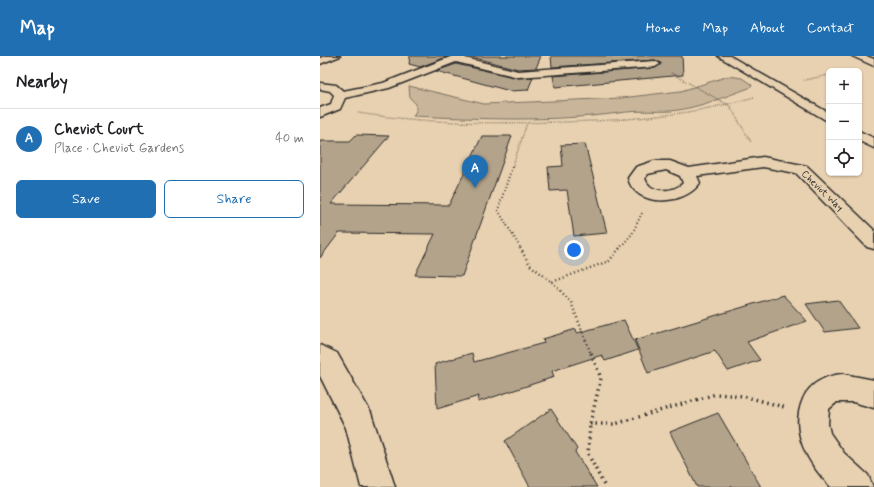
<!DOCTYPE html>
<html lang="en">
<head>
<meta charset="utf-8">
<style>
  :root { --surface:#fff; --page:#f6f6f6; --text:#202124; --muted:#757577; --line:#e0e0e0; --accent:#1f6fb2 }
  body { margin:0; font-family:Mynerve,sans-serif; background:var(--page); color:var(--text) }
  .controls { position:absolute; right:12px; top:12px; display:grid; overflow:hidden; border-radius:6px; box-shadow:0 1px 3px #0004 }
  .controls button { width:36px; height:36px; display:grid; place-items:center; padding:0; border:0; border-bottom:1px solid var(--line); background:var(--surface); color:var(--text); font:20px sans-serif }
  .you { position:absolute; left:254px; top:194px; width:14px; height:14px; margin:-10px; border:3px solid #fff; border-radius:50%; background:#1a73e8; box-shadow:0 0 0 6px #1a73e833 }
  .badge { display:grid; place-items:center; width:26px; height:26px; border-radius:50%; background:var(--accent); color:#fff; font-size:13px; font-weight:700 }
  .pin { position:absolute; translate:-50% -33px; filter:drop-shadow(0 1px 2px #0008) }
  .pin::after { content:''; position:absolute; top:21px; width:14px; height:12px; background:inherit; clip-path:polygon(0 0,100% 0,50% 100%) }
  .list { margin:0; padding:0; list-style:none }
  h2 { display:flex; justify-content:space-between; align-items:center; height:52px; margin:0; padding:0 16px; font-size:17px }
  h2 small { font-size:13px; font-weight:400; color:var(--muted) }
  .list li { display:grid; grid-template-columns:26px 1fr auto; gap:12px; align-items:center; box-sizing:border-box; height:60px; padding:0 16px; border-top:1px solid var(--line) }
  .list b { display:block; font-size:15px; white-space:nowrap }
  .list p { margin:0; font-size:13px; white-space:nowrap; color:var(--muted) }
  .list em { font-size:13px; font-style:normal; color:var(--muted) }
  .actions { display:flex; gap:8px; padding:12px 16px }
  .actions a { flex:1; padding:9px 0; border:1px solid var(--accent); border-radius:6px; text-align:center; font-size:14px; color:var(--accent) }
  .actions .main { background:var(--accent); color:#fff }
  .icon { flex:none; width:22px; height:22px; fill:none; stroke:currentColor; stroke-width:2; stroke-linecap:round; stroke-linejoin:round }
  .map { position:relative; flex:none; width:554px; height:431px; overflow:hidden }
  header { display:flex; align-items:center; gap:24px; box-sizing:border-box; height:56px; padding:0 20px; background:var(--accent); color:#fff }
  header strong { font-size:19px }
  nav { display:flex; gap:22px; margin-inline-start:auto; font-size:14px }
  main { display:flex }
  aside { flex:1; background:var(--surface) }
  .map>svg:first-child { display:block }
</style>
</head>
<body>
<header>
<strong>Map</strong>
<nav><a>Home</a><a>Map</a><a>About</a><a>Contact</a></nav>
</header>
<main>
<aside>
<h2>Nearby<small></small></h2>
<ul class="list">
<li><span class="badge">A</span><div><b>Cheviot Court</b><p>Place · Cheviot Gardens</p></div><em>40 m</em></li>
</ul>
<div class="actions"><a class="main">Save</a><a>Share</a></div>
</aside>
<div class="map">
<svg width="554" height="431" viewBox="0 0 554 431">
  <rect width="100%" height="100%" fill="#e8d1b0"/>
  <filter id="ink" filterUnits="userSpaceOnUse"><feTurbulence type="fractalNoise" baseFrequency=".025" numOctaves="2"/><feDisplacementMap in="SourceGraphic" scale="8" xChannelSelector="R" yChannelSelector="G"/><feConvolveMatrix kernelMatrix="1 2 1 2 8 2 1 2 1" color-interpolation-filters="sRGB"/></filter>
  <g filter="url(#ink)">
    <!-- green -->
    <path fill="#c9b69a" stroke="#7a7062" d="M409,20L422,22L432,29L429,32C404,41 378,52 351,55C334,56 316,54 299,57C230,66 162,63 93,60L96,55V48L90,42L89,30L164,48L301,42L361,35Z"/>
    <!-- building -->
    <g fill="#b3a38b" stroke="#2b2b2b">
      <path d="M90,0H129L100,11L89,8Z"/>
      <path d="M148,0H221L216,12L198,13Z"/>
      <path d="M231,0H362L363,19L235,31L233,20L335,12L341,7L335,4L232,11Z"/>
      <path d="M136,8L198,22L213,21L208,34L190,35L116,15Z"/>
      <path d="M36,79L69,80L11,148L129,149L162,80H192L142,220L95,219L115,178L19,177L0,202V85H30Z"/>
      <path d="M265,88L287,177L254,180L247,134L230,135L228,111L243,110L241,89Z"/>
      <path d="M463,239L487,265L427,286L440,304L408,315L395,295L328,317L315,284Z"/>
      <path d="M518,244L538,272L505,276L486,248Z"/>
      <path d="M304,264L318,294L285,305L282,299L232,315L234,321L158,346L159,340L117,353L115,308L152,297L154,306L224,287L223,283L256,273L257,277Z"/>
      <path d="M231,353L257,393L255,396L277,431H210L185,385Z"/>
      <path d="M398,357L425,403L441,431H377L350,376Z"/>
    </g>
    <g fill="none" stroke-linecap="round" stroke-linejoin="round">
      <defs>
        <g id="minor">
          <path d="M5,0H20L0,8V2Z"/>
          <path d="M133,0H147L145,2L198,15L335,5L340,8L335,11L198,21L136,6L69,32L25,42L20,53L0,61V52L11,48L14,39L10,35L0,33V27L16,29L23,35L63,27Z"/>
          <path d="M398,0H410L509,57V66Z"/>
          <path d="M532,0H546L554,3V10Z"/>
          <path d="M539,75L554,82V92L539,85Z"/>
          <path d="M443,101L487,110L554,174V193L547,191L476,117L443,111L377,120L380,127C364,150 315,152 308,122L316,111L334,105H350L369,112ZM346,114L360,120L363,127C353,137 329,138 325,122L328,118Z"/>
          <path d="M0,289L17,297L51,357L75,431H41L26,372L0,320Z"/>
          <path d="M523,318L554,324V352L533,346H517L509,353L508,368L510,377L524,397L548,419L553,431H511C488,408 469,375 483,343C490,327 506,319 523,318Z"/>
        </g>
      </defs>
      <!-- minor casing -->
      <use href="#minor" stroke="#2b2b2b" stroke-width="3"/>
      <!-- path-far3 -->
      <g stroke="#2b2b2b" stroke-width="1.5" stroke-dasharray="0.5 1.5" stroke-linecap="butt">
        <path d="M351,17L410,50L431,86"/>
        <path d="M484,24L509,19"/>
        <path d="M38,57C104,67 169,68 235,66C303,65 369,60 434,41"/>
        <path d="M192,112L207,67"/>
      </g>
      <!-- path-far2 -->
      <g stroke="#2b2b2b" stroke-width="2" stroke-dasharray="1 2.5" stroke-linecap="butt">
        <path d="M192,111L178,154L201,193"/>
        <path d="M299,193L312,178L322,157"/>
      </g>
      <!-- path-far1 -->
      <g stroke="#2b2b2b" stroke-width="2.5" stroke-dasharray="1 3" stroke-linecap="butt">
        <path d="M200,192L210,209L232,226L289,205L300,192"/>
        <path d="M232,226L251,246L271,298"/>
      </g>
      <!-- path -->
      <g stroke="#2b2b2b" stroke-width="3.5" stroke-dasharray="1.5 4" stroke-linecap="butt">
        <path d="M271,297L281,322L270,368L268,398L285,431"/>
        <path d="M270,368H295L396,338L423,340L464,351"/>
      </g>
      <!-- minor -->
      <use href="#minor" fill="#e8d1b0" fill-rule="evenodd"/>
    </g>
  </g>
  <g text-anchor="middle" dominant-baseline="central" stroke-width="3" stroke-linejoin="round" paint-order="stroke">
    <!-- far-street labels -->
    <g font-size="10" fill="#2b2b2b" stroke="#e8d1b0">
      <text transform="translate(502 135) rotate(44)">Cheviot Way</text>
    </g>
  </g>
</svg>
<div class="controls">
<button>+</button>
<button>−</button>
<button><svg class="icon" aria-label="locate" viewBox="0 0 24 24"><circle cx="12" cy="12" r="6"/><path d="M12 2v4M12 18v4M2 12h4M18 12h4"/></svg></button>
</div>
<div class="you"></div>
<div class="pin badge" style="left:155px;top:132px">A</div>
</div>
</main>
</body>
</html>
